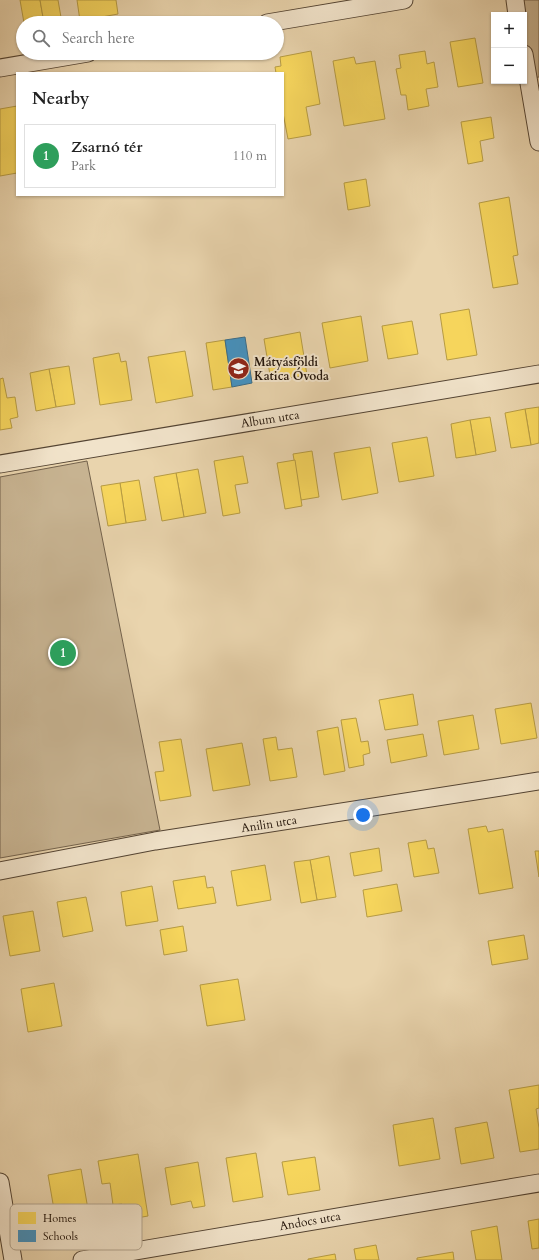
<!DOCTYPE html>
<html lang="en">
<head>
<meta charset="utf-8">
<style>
  :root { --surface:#fff; --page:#f6f6f6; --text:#222; --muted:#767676; --line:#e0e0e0; --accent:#7c3aed }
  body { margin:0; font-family:Cardo,serif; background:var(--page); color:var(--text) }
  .controls { position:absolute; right:12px; top:12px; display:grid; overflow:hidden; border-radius:0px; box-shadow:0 1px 3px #0004 }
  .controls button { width:36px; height:36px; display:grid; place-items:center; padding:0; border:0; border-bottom:1px solid var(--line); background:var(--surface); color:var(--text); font:20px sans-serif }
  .you { position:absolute; left:363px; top:815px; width:14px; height:14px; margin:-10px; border:3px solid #fff; border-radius:50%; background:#1a73e8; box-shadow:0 0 0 6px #1a73e833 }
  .badge { display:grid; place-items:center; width:26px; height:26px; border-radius:50%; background:var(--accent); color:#fff; font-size:13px; font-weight:700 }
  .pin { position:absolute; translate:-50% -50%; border:2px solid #fff; box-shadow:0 1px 4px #0006 }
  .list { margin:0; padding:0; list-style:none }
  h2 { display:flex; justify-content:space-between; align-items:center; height:52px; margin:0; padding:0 16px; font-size:17px }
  h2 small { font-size:13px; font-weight:400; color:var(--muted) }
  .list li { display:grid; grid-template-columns:26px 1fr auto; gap:12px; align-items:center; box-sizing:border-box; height:64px; margin:0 8px 8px; padding:0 8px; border:1px solid var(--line); border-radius:0px }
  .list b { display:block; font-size:15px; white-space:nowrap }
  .list p { margin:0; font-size:13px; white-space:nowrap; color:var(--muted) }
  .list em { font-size:13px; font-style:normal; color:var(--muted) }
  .icon { flex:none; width:22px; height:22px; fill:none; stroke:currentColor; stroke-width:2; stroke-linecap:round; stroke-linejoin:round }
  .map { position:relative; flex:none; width:539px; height:1260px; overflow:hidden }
  .search { position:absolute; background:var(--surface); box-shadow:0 1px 3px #0004; left:16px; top:16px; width:268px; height:44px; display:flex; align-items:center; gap:10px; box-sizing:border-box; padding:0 14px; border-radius:22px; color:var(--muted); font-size:15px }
  .panel { position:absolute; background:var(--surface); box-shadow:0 1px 3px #0004; left:16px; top:72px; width:268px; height:124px; border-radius:0px }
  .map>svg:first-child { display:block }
</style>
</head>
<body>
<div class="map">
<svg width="539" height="1260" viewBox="0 0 539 1260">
  <rect width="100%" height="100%" fill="#e9d4ad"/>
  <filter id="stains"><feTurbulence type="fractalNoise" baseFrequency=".005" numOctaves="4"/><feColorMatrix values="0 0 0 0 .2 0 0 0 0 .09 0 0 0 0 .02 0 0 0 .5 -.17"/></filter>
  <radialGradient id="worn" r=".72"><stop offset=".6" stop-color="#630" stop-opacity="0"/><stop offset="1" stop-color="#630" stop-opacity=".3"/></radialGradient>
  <!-- green -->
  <g fill="#c7b391" stroke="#74634d">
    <path d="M519,0H539V77L532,78L524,32V15Z"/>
    <path d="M87,461L160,830L0,858V477Z"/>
  </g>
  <!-- homes -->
  <g fill="#f6d55c" stroke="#b69b43">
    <path d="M20,0H40L44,23H24Z"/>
    <path d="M40,0H58L62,23H44Z"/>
    <path d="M77,0H116L118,14L80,21Z"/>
    <path d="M475,38L483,83L458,87L450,42Z"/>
    <path d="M311,51L320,104L306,107L311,135L288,139L283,113V73H276L275,67L281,66L280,57Z"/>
    <path d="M425,51L427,64L434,62L438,87L426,89L429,106L408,110L406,95H401L396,69L401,68L399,55Z"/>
    <path d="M354,57L356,64L375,61L385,119L344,126L333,61Z"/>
    <path d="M17,106V173L0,176V109Z"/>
    <path d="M491,117L494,138L480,141L483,161L468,164L461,122Z"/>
    <path d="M366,179L370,206L348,210L344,183Z"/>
    <path d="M509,197L518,255L513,256L518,284L493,288L479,203Z"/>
    <path d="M469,309L477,355L447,360L440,314Z"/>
    <path d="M361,316L368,361L330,368L322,323Z"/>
    <path d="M412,321L418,354L388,359L382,326Z"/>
    <path d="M300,332L307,375L271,381L264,339Z"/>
    <path d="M225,340L232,387L213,390L206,343Z"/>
    <path d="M185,351L193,396L156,403L148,357Z"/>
    <path d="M119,353L121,362L126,361L132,400L100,405L93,358Z"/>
    <path d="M69,366L75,404L56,407L49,369Z"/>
    <path d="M49,369L56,407L36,411L30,373Z"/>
    <path d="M3,378L7,398L15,397L18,417L10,419L12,428L0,430V379Z"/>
    <path d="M539,407V443L531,445L525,409Z"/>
    <path d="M525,409L531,445L511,448L505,413Z"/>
    <path d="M490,417L496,451L476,455L470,420Z"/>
    <path d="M470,420L476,455L456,458L451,424Z"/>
    <path d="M427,437L434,476L399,482L392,443Z"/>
    <path d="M370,447L378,493L342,500L334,453Z"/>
    <path d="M312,451L319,497L301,500L293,454Z"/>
    <path d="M243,456L248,483L235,485L240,513L223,516L214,461Z"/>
    <path d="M295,460L302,506L285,509L277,463Z"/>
    <path d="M198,469L206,513L184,517L176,473Z"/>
    <path d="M176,473L184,517L162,521L154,477Z"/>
    <path d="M139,480L146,520L126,523L120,483Z"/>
    <path d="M120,483L126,523L108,526L101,486Z"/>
    <path d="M413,694L418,725L385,730L379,700Z"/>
    <path d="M531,703L537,738L501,744L495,709Z"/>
    <path d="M473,715L479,749L444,755L438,721Z"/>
    <path d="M356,718L361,742L368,741L370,753L363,755L364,765L349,768L341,720Z"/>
    <path d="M338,727L345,771L324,775L317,731Z"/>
    <path d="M423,734L427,756L391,763L387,740Z"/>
    <path d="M276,737L278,750L292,748L297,777L270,781L263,739Z"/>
    <path d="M181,739L191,796L160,801L155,772L164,771L159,742Z"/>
    <path d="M242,743L250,785L213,791L206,749Z"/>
    <path d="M486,826L488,832L503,829L513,888L479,894L468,829Z"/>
    <path d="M426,840L428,849L434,848L439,873L414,877L408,843Z"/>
    <path d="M379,848L382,871L354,876L350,853Z"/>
    <path d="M535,851H539V877Z"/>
    <path d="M329,856L336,897L317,900L310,860Z"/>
    <path d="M310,860L317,900L301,903L294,862Z"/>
    <path d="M265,865L271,900L237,906L231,871Z"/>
    <path d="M205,876L207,888L213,887L216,903L178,909L173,881Z"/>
    <path d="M397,884L402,911L367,917L363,890Z"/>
    <path d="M152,886L158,921L126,926L121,892Z"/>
    <path d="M86,897L93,931L63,937L57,902Z"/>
    <path d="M33,911L40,951L10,956L3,916Z"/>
    <path d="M183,926L187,951L164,955L160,930Z"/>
    <path d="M524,935L528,959L492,965L488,941Z"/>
    <path d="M238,979L245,1020L207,1026L200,985Z"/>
    <path d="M54,983L62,1026L28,1032L21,989Z"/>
    <path d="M539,1085V1108L536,1109L539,1128V1149L520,1152L509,1090Z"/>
    <path d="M433,1118L440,1159L399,1166L393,1125Z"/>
    <path d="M487,1122L494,1158L461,1164L455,1128Z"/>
    <path d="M256,1153L263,1197L233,1202L226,1158Z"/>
    <path d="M138,1154L148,1216L125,1220L122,1204L113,1205L110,1183L102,1184L98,1161Z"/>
    <path d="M315,1157L320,1190L288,1195L282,1162Z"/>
    <path d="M198,1162L205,1206L193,1208L191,1201L171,1205L165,1168Z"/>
    <path d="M81,1169L89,1215L56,1221L48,1175Z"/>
    <path d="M539,1219V1248L532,1249L528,1221Z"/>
    <path d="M497,1226L502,1260H476L471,1231Z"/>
    <path d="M376,1245L379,1260H356L354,1249Z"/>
    <path d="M453,1252L454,1260H417V1258Z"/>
    <path d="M335,1254L336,1260H308V1259Z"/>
  </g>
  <!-- schools -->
  <path fill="#4393c3" stroke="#396d8b" d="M245,337L252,383L232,387L225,340Z"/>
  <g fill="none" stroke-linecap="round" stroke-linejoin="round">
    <defs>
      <g id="street">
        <path d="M515,0L517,15"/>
        <path d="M267,23L404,0"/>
        <path d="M524,54L539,142"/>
        <path d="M0,68L88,53"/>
        <path d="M0,464L539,374"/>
        <path d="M0,871L155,841L539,781"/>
        <path d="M0,1182L13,1260"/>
        <path d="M82,1260L539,1183"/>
      </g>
    </defs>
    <!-- street casing -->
    <use href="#street" stroke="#534332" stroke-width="19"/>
    <!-- street -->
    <use href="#street" stroke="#f1e3ca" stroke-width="17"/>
  </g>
  <!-- icons -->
  <defs>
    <symbol id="school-disc" viewBox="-11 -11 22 22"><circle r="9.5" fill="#8f2418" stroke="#f1e3ca"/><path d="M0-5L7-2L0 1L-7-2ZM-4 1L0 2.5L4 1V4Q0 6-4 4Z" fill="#fff"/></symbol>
  </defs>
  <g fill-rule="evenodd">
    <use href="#school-disc" x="226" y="356" width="25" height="25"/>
  </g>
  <g text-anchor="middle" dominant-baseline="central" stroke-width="4" stroke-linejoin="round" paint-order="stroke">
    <!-- poi labels -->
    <g font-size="12" font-weight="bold" fill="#211309" stroke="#f1e3ca" text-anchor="start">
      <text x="254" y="362">Mátyásföldi<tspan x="254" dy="14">Katica Óvoda</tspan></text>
    </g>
    <!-- street labels -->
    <g font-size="12" fill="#211309" stroke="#f1e3ca">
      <text transform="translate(270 419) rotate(-9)">Album utca</text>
      <text transform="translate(269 824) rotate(-9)">Anilin utca</text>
      <text transform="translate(310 1221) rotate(-10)">Andocs utca</text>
    </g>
  </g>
  <!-- legend -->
  <rect x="10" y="1204" width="132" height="46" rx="6" fill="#f1e3ca" stroke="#b3a590" stroke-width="1"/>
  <rect x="18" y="1212" width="18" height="12" fill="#f6d55c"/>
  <rect x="18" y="1230" width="18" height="12" fill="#4393c3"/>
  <g font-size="11" fill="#211309">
    <text x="43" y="1222">Homes</text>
    <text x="43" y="1240">Schools</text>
  </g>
  <rect width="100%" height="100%" filter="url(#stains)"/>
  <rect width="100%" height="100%" fill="url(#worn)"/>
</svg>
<div class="controls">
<button>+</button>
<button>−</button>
</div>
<div class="you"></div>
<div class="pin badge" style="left:63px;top:653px;background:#2e9e5b">1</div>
<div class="search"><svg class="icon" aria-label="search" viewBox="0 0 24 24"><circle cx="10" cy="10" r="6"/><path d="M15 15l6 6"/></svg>Search here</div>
<section class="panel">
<h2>Nearby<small></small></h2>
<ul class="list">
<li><span class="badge" style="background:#2e9e5b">1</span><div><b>Zsarnó tér</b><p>Park</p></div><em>110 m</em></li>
</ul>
</section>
</div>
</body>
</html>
